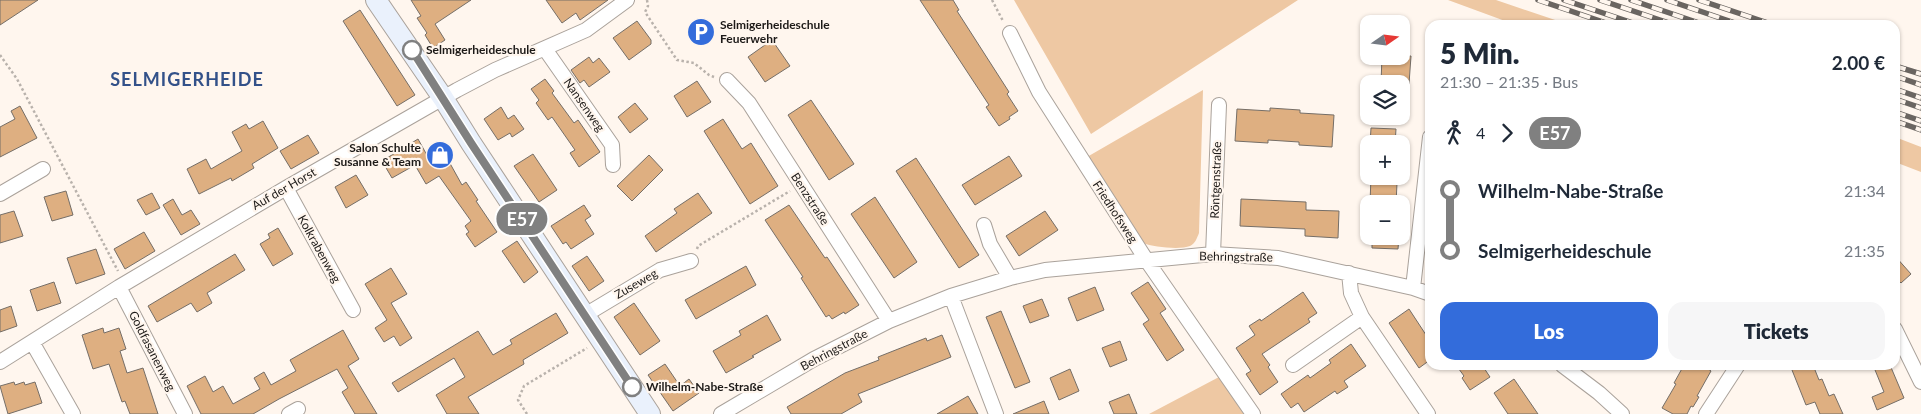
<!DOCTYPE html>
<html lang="de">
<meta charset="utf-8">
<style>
:root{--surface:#fff;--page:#f6f6f7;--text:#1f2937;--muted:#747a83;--accent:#336cdb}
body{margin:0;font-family:Lato,sans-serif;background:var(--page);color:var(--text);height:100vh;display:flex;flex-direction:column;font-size:19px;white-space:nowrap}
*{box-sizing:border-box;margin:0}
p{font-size:16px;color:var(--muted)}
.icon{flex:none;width:28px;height:28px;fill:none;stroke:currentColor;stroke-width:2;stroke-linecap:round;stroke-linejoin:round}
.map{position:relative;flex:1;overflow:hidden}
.side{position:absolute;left:1425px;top:20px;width:475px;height:350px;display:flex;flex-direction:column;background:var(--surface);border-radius:15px;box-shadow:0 1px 4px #0004}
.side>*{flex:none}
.badge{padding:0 10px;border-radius:16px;font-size:18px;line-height:32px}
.needle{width:32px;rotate:76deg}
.buttons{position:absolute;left:1360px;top:15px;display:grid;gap:10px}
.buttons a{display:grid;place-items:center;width:50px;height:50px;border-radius:10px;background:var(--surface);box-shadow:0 1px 4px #0004;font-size:25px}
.map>.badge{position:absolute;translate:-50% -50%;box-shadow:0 0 0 2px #fff}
.legs{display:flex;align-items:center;gap:8px;height:55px;padding:0 15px;font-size:16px}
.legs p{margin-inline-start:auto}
.overview{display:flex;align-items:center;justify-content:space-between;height:85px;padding:0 15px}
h1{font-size:28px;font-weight:800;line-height:38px}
.primary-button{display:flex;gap:10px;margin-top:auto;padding:10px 15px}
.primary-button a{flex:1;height:58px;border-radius:15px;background:var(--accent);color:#fff;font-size:20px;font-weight:800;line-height:58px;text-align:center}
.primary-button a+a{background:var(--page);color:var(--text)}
ul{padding:0 15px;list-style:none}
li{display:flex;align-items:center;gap:18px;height:60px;font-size:19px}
li i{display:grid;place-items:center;width:8px;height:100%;margin:0 6px;background:currentColor}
li i::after{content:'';width:12px;height:12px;margin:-6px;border:4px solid;border-radius:50%;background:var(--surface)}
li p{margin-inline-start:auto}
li:first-child i{background:linear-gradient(#0000 50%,currentColor 0)}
li:last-child i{background:linear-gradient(currentColor 50%,#0000 0)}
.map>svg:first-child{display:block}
</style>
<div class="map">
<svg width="1921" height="414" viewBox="0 0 1921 414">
<rect width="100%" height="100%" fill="#fff6ee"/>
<path fill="#eec8a3" d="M1014,0H1298L1091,134Z
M1448,0H1496L1570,25H1516Z
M1203,90L1199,233C1197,238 1195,244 1190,246C1180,250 1153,247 1143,243L1087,157Z
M1895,137L1921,147V172L1895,162Z
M1219,377L1244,414H1149Z"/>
<path fill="#deaf81" stroke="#756e67" d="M0,0H38L0,25Z
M411,0H471L435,24L445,40L433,48L425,35L427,33L417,18L421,16Z
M546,0H608L580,20L576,13L562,23Z
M920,0H953L959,10L957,11L1009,92L1007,94L1018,111L1009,117L1010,119L999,126L986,107L989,105Z
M360,10L415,95L397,106L343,21Z
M637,21L651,40V44L629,60L613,38Z
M772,40L790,66L765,82L748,57Z
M1382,56H1411L1409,84H1381Z
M589,57L593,63L599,58L610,72L589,87L584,80L580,83L571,70Z
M545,79L554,91L552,93L574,123L578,120L600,152L579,167L570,153L575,150L552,117L548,120L536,103L539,100L531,89Z
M697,81L711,102L687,117L674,96Z
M811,100L854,164L829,180L788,115Z
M635,103L648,119L630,133L618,117Z
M20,106L37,138L0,157V127L15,119L11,111Z
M501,107L508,119L514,115L524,129L512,137L510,133L498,140L484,119Z
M1270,108L1300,110V113L1334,115L1332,147L1299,145V142L1268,140V143L1235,141L1237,109L1270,111Z
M723,119L742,149L751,143L778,186L750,204L704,131Z
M263,121L278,148L252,164L254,168L232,181L231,178L199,194L187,169L206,159L211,169L242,151L232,132L246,124L249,129Z
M1371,128L1396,129L1395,144H1370Z
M308,135L319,153L291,169L280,151Z
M418,139L428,157L442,149L462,185L466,182L478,200L476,201L497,232L475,247L466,234L469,232L465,226L471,221L439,176L426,184L415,165L392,178L382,161Z
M533,154L557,190L539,202L514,166Z
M649,155L663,170L632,201L617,186Z
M1009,156L1022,176L975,205L962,185Z
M916,158L979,255L959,268L896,171Z
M356,175L368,195L346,208L335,187Z
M1371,176H1393V183H1397L1396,204H1370Z
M66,191L73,215L52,221L44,197Z
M152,193L160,208L146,215L137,200Z
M698,193L712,213L656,252L645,236L677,213L674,209Z
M875,197L917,262L894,278L851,214Z
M173,199L182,215L191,210L200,224L181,235L163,205Z
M1241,199L1306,202V210L1339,211L1338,238L1305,236V229L1240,226Z
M584,205L591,216L585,220L594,234L571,249L566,242L563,244L551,226Z
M789,205L825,258L827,257L859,305L845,314L844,312L832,319L829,315L826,317L801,278L803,277L765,220Z
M14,211L23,236L0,243V215Z
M1045,211L1058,230L1019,256L1006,236Z
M278,228L293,254L273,266L260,244L270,238L268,234Z
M144,232L155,251L125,269L114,249Z
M1372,236H1399L1398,249L1372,248Z
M517,241L538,272L524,283L502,251Z
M96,249L105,274L76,284L67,258Z
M235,254L245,270L207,293L212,303L197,312L191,303L157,322L148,306Z
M587,256L604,281L589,291L572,266Z
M1895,256L1911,274L1901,283L1895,277Z
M746,266L756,285L696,319L685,300Z
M391,268L407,294L391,303L412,338L400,346L394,336L384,342L375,328L387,320L365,284Z
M54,282L61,303L37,311L30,290Z
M1148,282L1166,309L1160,313L1184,350L1167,361L1143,324L1149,320L1131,293Z
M1095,287L1104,310L1077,321L1068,298Z
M1303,292L1317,313L1308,319L1310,322L1262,354L1270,365L1268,367L1278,382L1260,395L1246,374L1251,371L1236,348L1255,335L1249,326L1260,319L1261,321Z
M1042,299L1049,316L1030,323L1023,306Z
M634,303L660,341L640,355L614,317Z
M11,306L17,326L0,332V310Z
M1409,309L1430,341V360L1419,368L1389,323Z
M1001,311L1030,382L1015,388L986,317Z
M556,313L568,333L523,360L524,364L468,397L479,414H447L436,395L465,377L454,358L398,392L392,383L478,331L493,355L512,344L510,340Z
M767,315L781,340L752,356L754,357L726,373L713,351L741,335L739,331Z
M103,328L104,333L119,328L126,349L120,351L127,373L143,368L158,414H130L125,401L122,402L109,364L93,369L82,335Z
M343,330L359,359L348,366L377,414H355L342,392L348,388L337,369L279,399L253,414H201L187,386L205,376L213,392L223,386L233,404L260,389L254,378L264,372L271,385L296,371L290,360Z
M942,335L951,357L858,394L862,402L841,414H791L787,407L845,373L879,360L878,357L926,338L927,341Z
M1120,341L1127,360L1110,367L1102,348Z
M1351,344L1366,366L1344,381L1348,387L1337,394L1335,391L1304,412L1298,403L1291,408L1281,394L1308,375L1310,378L1331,363L1329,360Z
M665,364L680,386L689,379L699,393L673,411L648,375Z
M1456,365H1482L1490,377L1470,390L1462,378L1464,376Z
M1684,365H1709L1707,368L1711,371L1697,396L1699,397L1693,407L1691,406L1687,414H1673L1662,408L1676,384L1674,383Z
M1790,365H1813L1819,380L1822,379L1829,396L1834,394L1843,414H1820L1815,402L1806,405Z
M1873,365H1890L1904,398L1877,410L1872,397L1884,392Z
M1070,369L1079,391L1059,400L1050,378Z
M1514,379L1538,414H1508L1494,393Z
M14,382L15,385L24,382L25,385L35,382L42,403L8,414L0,386Z
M1129,394L1137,414H1114L1109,402Z
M968,396L978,414H937Z
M1044,401L1049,414H1013Z"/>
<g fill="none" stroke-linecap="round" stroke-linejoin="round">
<g stroke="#aaa29b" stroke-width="16">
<path id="street" d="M1010,33L1039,92L1147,261L1253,414
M545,49L612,145L613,165
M727,80L749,103L889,321
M286,188L353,310
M0,194L43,169
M984,225L990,244L1010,278
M1213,254L1219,105
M1349,273L1351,293L1362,317L1428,414
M119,287L185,414
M1413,288L1430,137
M951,296L996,414
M585,315L660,270L691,261
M1895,329L1921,382
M32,342L73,414
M0,362L119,287L286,188L457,90L495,70L586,30L627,0
M1293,365L1362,317
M1562,365L1599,393L1622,414
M289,414L298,409
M721,414L814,359L889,321L951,296L1010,278L1045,270L1213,254L1278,258L1413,288L1430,294
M1706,414L1738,365"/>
</g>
<g stroke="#aaa29b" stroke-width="22">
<path id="secondary" d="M376,0L443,98L471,143L650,414"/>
</g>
<path stroke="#b9b2ac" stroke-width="2.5" stroke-dasharray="2.5 2.5" stroke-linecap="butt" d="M647,0L648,6L645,12L677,60L694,63L709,75L714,77
M992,0L1003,21
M0,55L17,79L118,271
M697,249L698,246L790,191
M527,414L518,400L524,386L587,348"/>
<use href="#street" stroke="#fff" stroke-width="14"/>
<use href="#secondary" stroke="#eaf1fc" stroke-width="20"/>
<g stroke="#6a6561" stroke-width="5.5">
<path id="rail" d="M1538,0L1612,25
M1564,0L1639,25
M1600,0L1675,25
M1631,0L1705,25
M1667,0L1741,25
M1699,0L1774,25
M1895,66L1921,74
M1895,76L1921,85
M1895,89L1921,98
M1895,99L1921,108
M1895,112L1921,121
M1895,121L1921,130"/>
</g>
<use href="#rail" stroke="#fff6ee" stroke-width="4" stroke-dasharray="11" stroke-linecap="butt"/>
</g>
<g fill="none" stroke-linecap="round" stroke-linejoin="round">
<g stroke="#fff" stroke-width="11">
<path id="line-1" d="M412,50L471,143L632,387"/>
</g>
<use href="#line-1" stroke="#808080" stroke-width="8"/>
</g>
<defs>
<g id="parking-disc" transform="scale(1.4375)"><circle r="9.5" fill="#336cdb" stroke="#fff6ee"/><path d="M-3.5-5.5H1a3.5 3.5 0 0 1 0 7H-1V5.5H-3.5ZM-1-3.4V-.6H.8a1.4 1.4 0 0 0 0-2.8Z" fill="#fff"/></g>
<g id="shop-disc" transform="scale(1.4375)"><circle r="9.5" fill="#336cdb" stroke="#fff6ee"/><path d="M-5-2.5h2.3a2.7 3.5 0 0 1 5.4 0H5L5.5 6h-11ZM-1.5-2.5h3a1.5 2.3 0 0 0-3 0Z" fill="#fff"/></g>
</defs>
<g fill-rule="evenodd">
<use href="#parking-disc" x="701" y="32"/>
<use href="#shop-disc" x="440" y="155"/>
</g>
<g fill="#fff" stroke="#808080" stroke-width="2.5">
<circle cx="412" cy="50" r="9"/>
<circle cx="632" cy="387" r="9"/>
</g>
<g text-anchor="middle" stroke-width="4.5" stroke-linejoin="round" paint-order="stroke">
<g font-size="12" font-weight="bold" fill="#1d1a18" stroke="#fff6ee" text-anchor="start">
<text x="720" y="29">Selmigerheideschule<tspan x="720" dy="14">Feuerwehr</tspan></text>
<text x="421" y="152" text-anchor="end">Salon Schulte<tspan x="421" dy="14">Susanne &amp; Team</tspan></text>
</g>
<g font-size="12" font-weight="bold" fill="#1d1a18" stroke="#fff6ee" text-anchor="start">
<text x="426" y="54">Selmigerheideschule</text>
<text x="646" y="391">Wilhelm-Nabe-Straße</text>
</g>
<g font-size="12" fill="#1d1a18" stroke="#fff6ee">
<text transform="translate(584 105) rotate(55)" y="4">Nansenweg</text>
<text transform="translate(1216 180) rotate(-88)" y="4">Röntgenstraße</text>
<text transform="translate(284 189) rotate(-30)" y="4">Auf der Horst</text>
<text transform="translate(810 199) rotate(57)" y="4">Benzstraße</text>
<text transform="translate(1115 212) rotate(57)" y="4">Friedhofsweg</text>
<text transform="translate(319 249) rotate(61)" y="4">Kolkrabenweg</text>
<text transform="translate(1236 257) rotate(1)" y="4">Behringstraße</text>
<text transform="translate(636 284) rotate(-30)" y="4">Zuseweg</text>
<text transform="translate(834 350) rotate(-28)" y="4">Behringstraße</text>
<text transform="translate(152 351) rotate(63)" y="4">Goldfasanenweg</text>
</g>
<g font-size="18" font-weight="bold" letter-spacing="1" fill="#335189" stroke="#fff6ee">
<text x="187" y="86">SELMIGERHEIDE</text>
</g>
</g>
</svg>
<div class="buttons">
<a><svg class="needle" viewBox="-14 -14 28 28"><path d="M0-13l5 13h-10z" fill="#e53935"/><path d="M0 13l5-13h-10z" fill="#747a83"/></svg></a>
<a><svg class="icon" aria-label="layers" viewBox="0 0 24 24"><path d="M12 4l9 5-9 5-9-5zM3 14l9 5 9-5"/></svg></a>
<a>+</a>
<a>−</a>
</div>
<b class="badge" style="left:522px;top:219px;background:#808080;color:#fff">E57</b>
<section class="side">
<div class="overview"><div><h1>5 Min.</h1><p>21:30 – 21:35 · Bus</p></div><b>2.00 €</b></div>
<div class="legs"><svg class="icon" aria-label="walk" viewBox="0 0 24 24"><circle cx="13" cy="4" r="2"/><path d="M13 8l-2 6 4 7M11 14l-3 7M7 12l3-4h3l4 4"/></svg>4<svg class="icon" aria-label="forward" viewBox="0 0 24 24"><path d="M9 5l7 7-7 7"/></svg><b class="badge" style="background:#808080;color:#fff">E57</b></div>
<ul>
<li><i style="color:#808080"></i><b>Wilhelm-Nabe-Straße</b><p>21:34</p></li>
<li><i style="color:#808080"></i><b>Selmigerheideschule</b><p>21:35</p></li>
</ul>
<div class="primary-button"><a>Los</a><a>Tickets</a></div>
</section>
</div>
